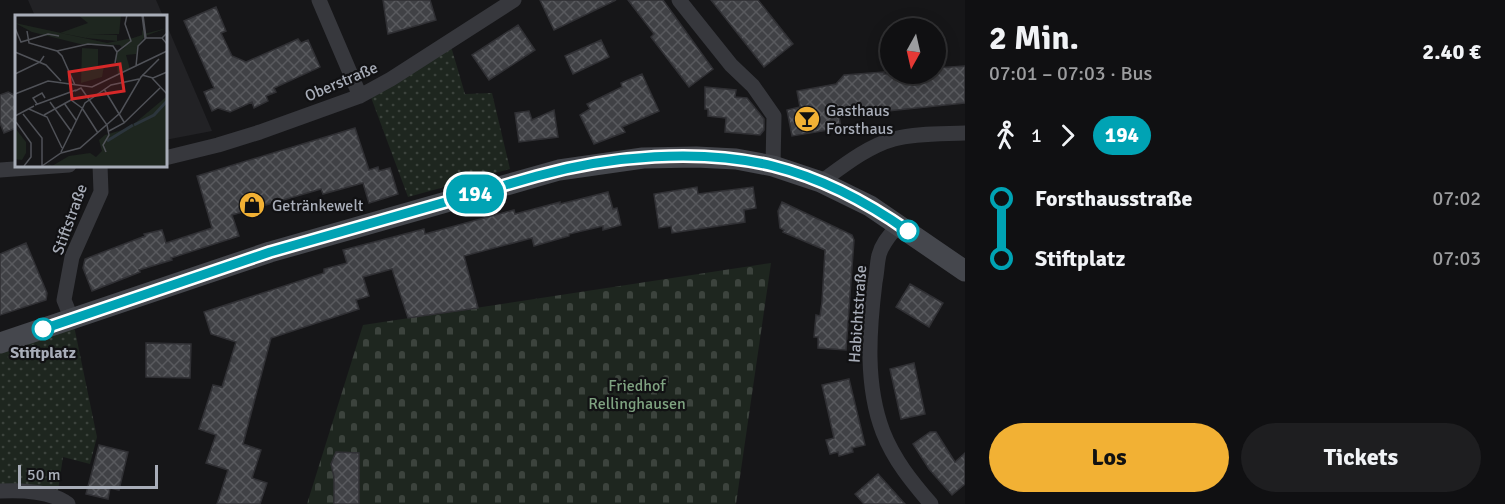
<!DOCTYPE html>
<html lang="de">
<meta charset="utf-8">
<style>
:root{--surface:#101012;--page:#1e1e20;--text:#f1f3f6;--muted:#9c9d9f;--line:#303032;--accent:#f2b134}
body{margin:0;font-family:Signika,sans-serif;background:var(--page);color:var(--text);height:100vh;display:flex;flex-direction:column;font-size:22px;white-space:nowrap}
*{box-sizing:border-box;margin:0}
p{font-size:20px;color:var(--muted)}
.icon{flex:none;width:33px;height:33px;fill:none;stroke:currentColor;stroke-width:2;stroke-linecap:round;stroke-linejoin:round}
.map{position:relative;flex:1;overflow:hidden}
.details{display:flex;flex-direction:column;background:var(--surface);width:540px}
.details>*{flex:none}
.badge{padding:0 12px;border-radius:20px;font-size:21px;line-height:39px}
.needle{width:39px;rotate:188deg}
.buttons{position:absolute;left:880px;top:18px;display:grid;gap:12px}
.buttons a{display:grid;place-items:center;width:66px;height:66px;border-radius:50%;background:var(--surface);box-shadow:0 3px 15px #0003,0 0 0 2px var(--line);font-size:30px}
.scale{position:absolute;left:18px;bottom:15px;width:140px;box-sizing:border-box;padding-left:6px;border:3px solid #a8adb8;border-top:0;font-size:16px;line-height:21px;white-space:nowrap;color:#a8adb8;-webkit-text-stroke:4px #111113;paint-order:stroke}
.map>.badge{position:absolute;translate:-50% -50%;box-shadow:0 0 0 3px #fff}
.legs{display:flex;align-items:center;gap:9px;height:66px;padding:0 24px;font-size:20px}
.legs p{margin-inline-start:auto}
.head{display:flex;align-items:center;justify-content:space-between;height:102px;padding:0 24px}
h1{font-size:33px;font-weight:800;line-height:45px}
.action{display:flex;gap:12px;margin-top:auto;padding:12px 24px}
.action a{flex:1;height:69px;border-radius:36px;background:var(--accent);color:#111;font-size:24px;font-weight:800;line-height:69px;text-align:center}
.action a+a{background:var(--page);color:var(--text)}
ul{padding:0 24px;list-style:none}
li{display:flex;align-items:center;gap:21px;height:60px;font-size:22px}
li i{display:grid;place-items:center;width:9px;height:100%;margin:0 8px;background:currentColor}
li i::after{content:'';width:15px;height:15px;margin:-8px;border:4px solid;border-radius:50%;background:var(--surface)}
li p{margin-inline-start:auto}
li:first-child i{background:linear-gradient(#0000 50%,currentColor 0)}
li:last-child i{background:linear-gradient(currentColor 50%,#0000 0)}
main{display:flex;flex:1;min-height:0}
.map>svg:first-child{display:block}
</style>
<main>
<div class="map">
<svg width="965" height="504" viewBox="0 0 965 504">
<defs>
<pattern id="grass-dots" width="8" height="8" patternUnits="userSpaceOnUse" patternTransform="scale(1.5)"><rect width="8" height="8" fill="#1e261f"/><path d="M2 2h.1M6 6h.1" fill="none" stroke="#3c433d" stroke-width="1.8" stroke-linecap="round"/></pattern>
<pattern id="cemetery-stones" width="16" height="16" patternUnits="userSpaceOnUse" patternTransform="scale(1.5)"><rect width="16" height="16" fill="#1e261f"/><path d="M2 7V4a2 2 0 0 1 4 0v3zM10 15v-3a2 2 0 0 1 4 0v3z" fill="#3c433d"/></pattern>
<pattern id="building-cross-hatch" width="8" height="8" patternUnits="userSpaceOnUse" patternTransform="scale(1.5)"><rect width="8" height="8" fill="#404145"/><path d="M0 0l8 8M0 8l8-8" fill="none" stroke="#595a5e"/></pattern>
</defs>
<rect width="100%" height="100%" fill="#161618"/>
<path fill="#222225" d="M28,0H156L163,16H35Z
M165,21L212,131L165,140Z"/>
<path fill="url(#grass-dots)" d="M450,43L465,94L492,93L510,169L408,197L369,92Z
M73,321L97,437L90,464L63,457L57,497L0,490V344Z"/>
<path fill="url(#cemetery-stones)" d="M771,263L736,504H307L363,325Z"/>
<path fill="url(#building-cross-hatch)" stroke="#303034" stroke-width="1.5" d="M383,0H430L436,20L388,34Z
M540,0H616L554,30Z
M628,0H663L713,69L689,87L651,37L654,34Z
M711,0H758L793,44L764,67Z
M216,7L226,31L221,33L232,56L246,62L298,39L301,43L308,40L320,67L274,88L276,92L266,96L268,101L254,108L252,102L230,112L218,108L212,111L204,92L214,88L184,21Z
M518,25L535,50L489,80L472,55Z
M601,40L609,57L573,74L565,56Z
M965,66V103L839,116L841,128L792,136L787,110L800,107L797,91L836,84L844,75L884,72V74H936V68Z
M642,74L659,111L622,127L625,132L594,144L580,115L590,109L587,104L622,87L621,83Z
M705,87L736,90L735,97L747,98L764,119V130L760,135L725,132L726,118L708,116V109H705Z
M8,92L16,96V128L4,133L0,123V95Z
M554,110L558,137L519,142L515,113L529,111L532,120Z
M355,128L369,170L378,167L379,171L390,168L398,194L369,203L363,183L323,194L321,189L232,215L239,236L171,258L172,260L139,270L140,272L92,291L83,268L85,259L145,236L144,234L162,230L166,243L212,228L197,176Z
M697,187L698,194L753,187L756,208L744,210L745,222L672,233L671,226L659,228L654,194Z
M608,192L613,209L617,208L621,225L603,230V226L569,234V236L534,246L532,238L464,256L478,308L408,318L392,269L363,277L369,296L356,300L359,309L271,338L243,444L261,450L252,478L267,483L260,504H217L228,470L206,463L216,435L199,429L213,385L222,387L236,342L211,334L204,312L324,273V269L347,263L343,250L424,229L425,234L514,210L515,214L560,202V204Z
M782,202L852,235L854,240L846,350L818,348V337H814L816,315L820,316L822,302L825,250L783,232L784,230L780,228L778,211Z
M26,243L47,293L46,300L0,315V254Z
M910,284L943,303L929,327L896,307Z
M146,343L191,344L190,378L146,377Z
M914,363L925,414L901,419L890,369Z
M849,379L865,445L852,448L853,452L839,456L838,452L830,454L826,440L834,438L822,385Z
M930,432H936L955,462L965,453V484L952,495L929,469L913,444Z
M99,445L128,452L119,490L110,488L108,499L86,494Z
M336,452L359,453V504H334V477L331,464Z
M878,474L905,504H864L855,494Z"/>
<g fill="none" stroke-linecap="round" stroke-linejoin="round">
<path stroke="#37383d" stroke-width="15" d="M319,0L360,96
M679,0L731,65L753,86L774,116L773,166
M165,158L218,145L260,132L360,96L391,79L514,0
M0,170L69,165
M821,182C843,166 868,146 894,139C916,133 942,134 965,133
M899,224C891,234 882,243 879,255C877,263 877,273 875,282C869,331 865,385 883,432C894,460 912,482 931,504
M72,320L64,300L72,257L101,192L100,165
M0,491C21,490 51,491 68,504"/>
<path stroke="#45474d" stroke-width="21" d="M0,343L270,252L559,170L643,158L696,157L736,159L773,166L821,182L870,206L965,271"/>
</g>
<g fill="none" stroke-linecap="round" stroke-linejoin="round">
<g stroke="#fff" stroke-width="14">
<path id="line-1" d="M43,329L270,252L537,176C609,156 700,148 773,166C821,178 867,202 908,231"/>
</g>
<use href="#line-1" stroke="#00a3b4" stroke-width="9"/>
</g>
<defs>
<g id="bar-disc" transform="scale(1.35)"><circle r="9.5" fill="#f2b134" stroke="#111113"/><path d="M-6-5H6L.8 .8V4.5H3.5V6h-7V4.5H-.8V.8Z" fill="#111"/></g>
<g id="shop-disc" transform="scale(1.35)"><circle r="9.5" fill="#f2b134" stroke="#111113"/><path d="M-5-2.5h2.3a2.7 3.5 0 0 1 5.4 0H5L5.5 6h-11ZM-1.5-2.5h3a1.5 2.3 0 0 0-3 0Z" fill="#111"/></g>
</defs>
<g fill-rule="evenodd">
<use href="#bar-disc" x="807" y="119"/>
<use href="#shop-disc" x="252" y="205"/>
</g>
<g fill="#fff" stroke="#00a3b4" stroke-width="3">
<circle cx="908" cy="231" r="10"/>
<circle cx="43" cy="329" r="10"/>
</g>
<g text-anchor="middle" stroke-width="4.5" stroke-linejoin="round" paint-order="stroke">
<g font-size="16" fill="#a8adb8" stroke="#111113">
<text transform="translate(341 81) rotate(-23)" y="6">Oberstraße</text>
<text transform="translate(69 219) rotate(-70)" y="6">Stiftstraße</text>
<text transform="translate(857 314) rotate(-86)" y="6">Habichtstraße</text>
</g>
<g font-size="16" fill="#a8adb8" stroke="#111113" text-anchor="start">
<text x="826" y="116">Gasthaus<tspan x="826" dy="18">Forsthaus</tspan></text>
<text x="272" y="211">Getränkewelt</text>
</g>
<g font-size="16" font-weight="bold" fill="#a8adb8" stroke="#111113">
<text x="43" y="358">Stiftplatz</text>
</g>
<g font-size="16" fill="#7fa381" stroke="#111113">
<text x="637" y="391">Friedhof<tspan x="637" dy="18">Rellinghausen</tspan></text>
</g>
</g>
<g transform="translate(15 15)">
<rect width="152" height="152" fill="#161618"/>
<path d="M75,19L102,20V26L71,23ZM114,30L123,31L121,39L111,40L115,54L103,60L101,38Z" fill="#1e261f"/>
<path d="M0,8L92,28L118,23L127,20V14L129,19L152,13L130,21L123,31L107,33L105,30L65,29L17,17ZM151,82V151H35L31,148L37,151L54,141L75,138L81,142L87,136L84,125L90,120L114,113ZM0,113L11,127V138L7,145L0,144Z" fill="#1e261f"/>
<path d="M67,33L83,34V51H89L87,62L66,68Z" fill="#1e261f"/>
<path d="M63,0H106L104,19H76L71,23L45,18L73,8Z" fill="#1e261f"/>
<path fill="none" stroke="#2c353c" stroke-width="3" d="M119,110L139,100L152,86M92,126L118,110"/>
<path fill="none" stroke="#505258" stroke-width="1.5" d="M127,0L130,23H147L152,29M0,13L6,27L33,19L44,21M12,16L14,28L42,36L47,41L60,70M131,23H147L152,18M42,36L73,29L98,31L102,37M0,37L31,50L46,66M100,48L102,37L116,26L110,9L112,0M121,51L123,31L131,23L128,0M0,59L25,47L29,41M127,60L138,63L152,57M137,63L152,79M89,74L109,107M60,76L66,73L92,110L94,120L88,130L91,137M0,79L33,66L77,72L152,36M35,87L56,116M49,88L61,105M22,89L18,83L27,78L30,83M20,90L61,75M67,93L83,118M14,94L32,102L47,133M8,99L27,123V151M29,100L56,85L67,93M0,101L19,91M1,107L16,128V142L9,151M94,116L109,108L145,73M46,137L70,88L96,70L124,64M27,151L46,138L65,133L105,98L126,62L144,44"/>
<path fill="#d62828" fill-opacity="0.15" stroke="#d62828" stroke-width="3" d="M105,49L109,76L57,84L54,57Z"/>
<rect width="152" height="152" fill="none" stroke="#a8adb8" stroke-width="3"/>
</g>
</svg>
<div class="buttons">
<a><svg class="needle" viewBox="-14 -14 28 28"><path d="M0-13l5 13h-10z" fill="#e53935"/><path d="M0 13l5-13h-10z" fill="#9c9d9f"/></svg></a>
</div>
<div class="scale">50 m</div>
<b class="badge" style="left:475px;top:194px;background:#00a3b4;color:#fff">194</b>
</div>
<section class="details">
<div class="head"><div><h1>2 Min.</h1><p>07:01 – 07:03 · Bus</p></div><b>2.40 €</b></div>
<div class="legs"><svg class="icon" aria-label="walk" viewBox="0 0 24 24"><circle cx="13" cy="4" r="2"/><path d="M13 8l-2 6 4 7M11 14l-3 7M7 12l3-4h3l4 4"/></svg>1<svg class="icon" aria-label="forward" viewBox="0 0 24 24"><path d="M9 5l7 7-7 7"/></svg><b class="badge" style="background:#00a3b4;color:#fff">194</b></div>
<ul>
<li><i style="color:#00a3b4"></i><b>Forsthausstraße</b><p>07:02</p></li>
<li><i style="color:#00a3b4"></i><b>Stiftplatz</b><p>07:03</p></li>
</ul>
<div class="action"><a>Los</a><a>Tickets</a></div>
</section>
</main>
